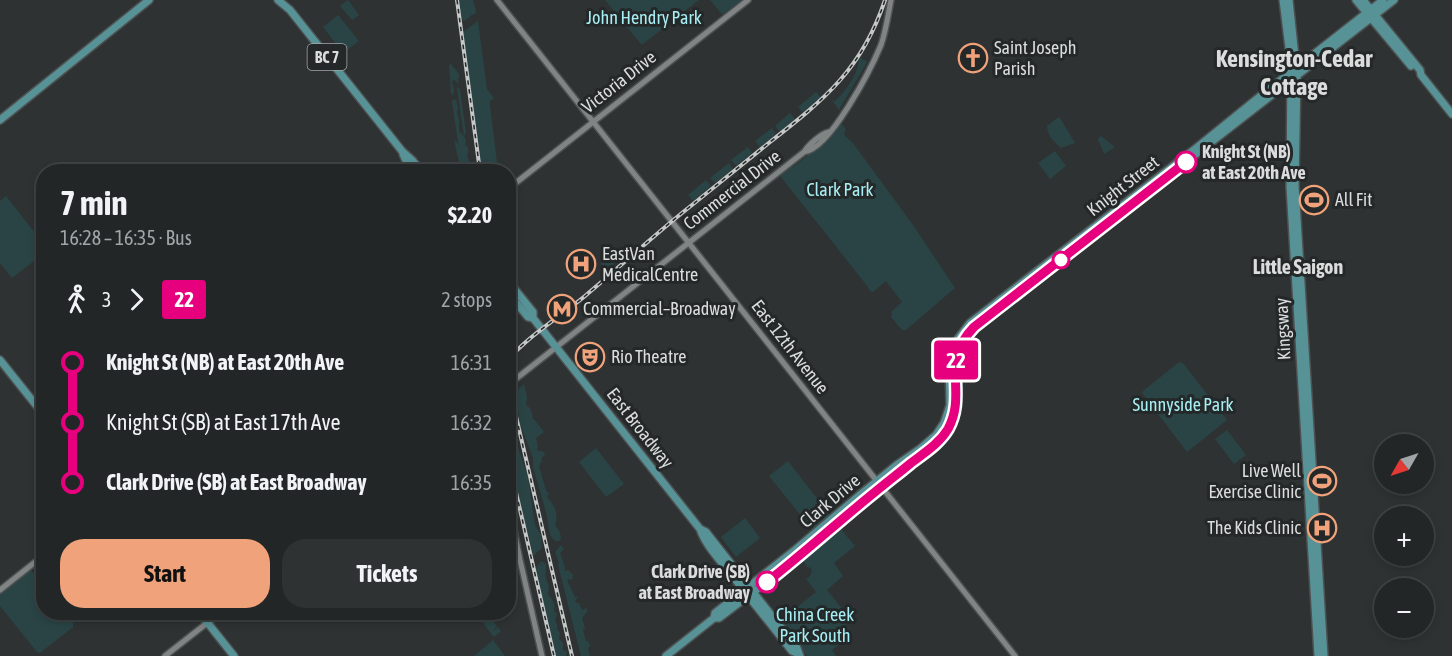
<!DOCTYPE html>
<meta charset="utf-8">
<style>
:root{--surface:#222626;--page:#2e3232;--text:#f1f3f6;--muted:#a2a5a7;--line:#3f4343;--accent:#f0a27a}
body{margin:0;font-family:"Asap Condensed",sans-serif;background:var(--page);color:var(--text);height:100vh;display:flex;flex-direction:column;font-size:22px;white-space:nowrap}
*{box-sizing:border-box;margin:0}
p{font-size:20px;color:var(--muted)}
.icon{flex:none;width:33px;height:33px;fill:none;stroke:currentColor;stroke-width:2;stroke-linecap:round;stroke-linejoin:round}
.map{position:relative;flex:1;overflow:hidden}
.sheet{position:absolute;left:36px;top:164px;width:480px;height:456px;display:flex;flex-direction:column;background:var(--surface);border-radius:24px;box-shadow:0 3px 9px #0003,0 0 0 2px var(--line)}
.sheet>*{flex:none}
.badge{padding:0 12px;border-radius:4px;font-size:21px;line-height:39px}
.needle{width:39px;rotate:231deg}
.fabs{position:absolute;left:1374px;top:434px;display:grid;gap:12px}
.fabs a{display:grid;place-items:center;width:60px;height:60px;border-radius:50%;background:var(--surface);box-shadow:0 3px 9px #0003,0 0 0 2px var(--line);font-size:30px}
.map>.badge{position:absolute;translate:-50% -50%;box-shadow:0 0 0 3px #fff}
.legs{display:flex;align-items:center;gap:9px;height:66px;padding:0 24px;font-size:20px}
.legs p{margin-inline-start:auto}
.headline{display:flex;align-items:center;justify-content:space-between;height:102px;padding:0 24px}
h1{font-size:33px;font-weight:700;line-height:45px}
.primary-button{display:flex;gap:12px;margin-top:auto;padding:12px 24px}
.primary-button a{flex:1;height:69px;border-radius:24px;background:var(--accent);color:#111;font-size:24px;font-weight:700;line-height:69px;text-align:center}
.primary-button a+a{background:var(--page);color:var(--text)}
ul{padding:0 24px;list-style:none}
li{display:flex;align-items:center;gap:21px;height:60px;font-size:22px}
li i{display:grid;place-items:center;width:9px;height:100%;margin:0 8px;background:currentColor}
li i::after{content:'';width:15px;height:15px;margin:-8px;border:4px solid;border-radius:50%;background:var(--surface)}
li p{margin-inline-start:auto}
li:first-child i{background:linear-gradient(#0000 50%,currentColor 0)}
li:last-child i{background:linear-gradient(currentColor 50%,#0000 0)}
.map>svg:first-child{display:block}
</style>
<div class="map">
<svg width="1452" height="656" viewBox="0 0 1452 656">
<rect width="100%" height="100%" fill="#2e3232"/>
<path fill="#2a4445" d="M348,0L359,15L352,20L340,6Z
M458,0H473L476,11L475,14L471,15L470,17L464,21L461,18Z
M605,0H699L643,44H641Z
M710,0H742L723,14L721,13Z
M338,15L359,41L343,53L323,27Z
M478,21L487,89L494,98L490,101V105L498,171H482L463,32Z
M856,55L867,62L839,110L832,100L835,101C845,92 856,77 859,62L854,59Z
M451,64L459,74V77L458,79L459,84L454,80L452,81L454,90L453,95L451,94L449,65Z
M458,87L460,90L466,133L464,136L466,141L465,145L468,147V153L467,155L470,164L466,168V171H463L462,167V171H461L454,140L458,144L460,156L452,102L453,99L456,100L458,109L457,112L459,120V131L464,136L457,88Z
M816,92L821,98L803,113L798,107Z
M790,113L795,119L780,132L775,126Z
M1057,118H1060L1075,143L1061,148C1053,141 1048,137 1047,126Z
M842,124L846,130L844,132L845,136L853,143L913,225L955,288L906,330H902L891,317L892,314L891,312L902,302L886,281L873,292L870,291L868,287L781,177V175L791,167H793L828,139Z
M772,128L776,134L760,147L755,141Z
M1101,136L1115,147L1104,154L1098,139Z
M748,147L752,153L736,166L731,160Z
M1055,151L1066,166L1050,179L1038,163Z
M729,163L733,169L715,183L710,178Z
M706,180L711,186L693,201L688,195Z
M6,196L43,243V254L12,278L0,263V201Z
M617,250L621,254C619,260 612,267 605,268L601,263Z
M1179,362L1183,363L1227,420L1187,452L1142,393L1143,391Z
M524,384L527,397L526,405L530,408L533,417L532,419H534L544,432L536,438L538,446L537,450L544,452L545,455L541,458L542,460L539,466L546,490L549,494L547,497C554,505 559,513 555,525L560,532L561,539L559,541H555L550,535L546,512L533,467V458L520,424L515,392Z
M509,412L515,438L528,477L535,525L541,535L542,548L533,556L531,545L524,519L509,451Z
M1227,430L1246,455L1234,464L1215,439Z
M596,448L624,484L606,497L579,462Z
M788,461L829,514L830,516L814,532L769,476Z
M745,518L760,538L736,557L721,537Z
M838,528H840L855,546L834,563L843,576L827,590L843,610L838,612V617L842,620L853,633L832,650L836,656H807L781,620L816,592L806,579C810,576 813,574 811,568L807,567L802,559Z
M561,545L564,549L560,553L565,568L564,571L568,570L573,575L572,580L569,579L567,580L575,597L578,596L575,602L579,603L582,610L586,608L588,611L582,618L585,628L583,630L586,641H588L590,645L588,650L590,656H581L558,565L559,563L555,552Z
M542,561L546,565C546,569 545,574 546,578C548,585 550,586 548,594C552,600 556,604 554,611L557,614L555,621L557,625V629L560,633L559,639L563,643V650L567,652L566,656H555L536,569L538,565Z
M31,570L43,585L44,612H64L73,623V627L40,653L37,652L0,606V594L28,571Z
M490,617L497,626L492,631L498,627L501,631L494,637L483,623Z
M493,640L505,656H474Z"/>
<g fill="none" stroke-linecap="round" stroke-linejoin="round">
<g stroke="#4d5051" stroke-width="8">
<path id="minor" d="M497,0L1015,656
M804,152C830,149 871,69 881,45C886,31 888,15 891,0
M508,189L748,0
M522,374L804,152C809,144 821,134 829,132
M508,500L520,560L542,656
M0,590L44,555
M165,656L221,612"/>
</g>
<g stroke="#4d5051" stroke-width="10">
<path id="major" d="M278,0L290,10L402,151L412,160L421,171
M1283,0L1291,64L1290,187L1318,656
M1289,0L1297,75L1295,186L1324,656
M1356,0L1411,66
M1363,0L1420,70L1421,75L1452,114
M0,120L149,0
M403,154L407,163L414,171
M508,281L533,312V318
M508,293L528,317L533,318L700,529L706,532L797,648L800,656
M0,360L44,415
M700,529C706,547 723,563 734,578C754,603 773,627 792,651L799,654
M199,612L234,656
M714,618H719L793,562L876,491L933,446L941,439C949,429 954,417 956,404C957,395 955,385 955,376C954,355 962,339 976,325L1394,0
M666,656L714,618L715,613L795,550L861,494L898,464L921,448L936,435L944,423L950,405L949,366L952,353L957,340L970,323L1195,149L1263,94L1383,0"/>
</g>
<use href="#minor" stroke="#808484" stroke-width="5"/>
<use href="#major" stroke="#579296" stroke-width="7"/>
<g stroke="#c6c8c8" stroke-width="4">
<path id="rail" d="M457,0L480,171
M508,360C528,336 561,316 585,296C621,266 655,234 692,205C718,184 744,163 770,142C825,99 862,69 885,0
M508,382L572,656
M508,458L554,656"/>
</g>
<use href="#rail" stroke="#242828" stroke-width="1.5" stroke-dasharray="4.5" stroke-linecap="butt"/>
<g stroke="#4d5051" stroke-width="8" stroke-linecap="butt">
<path id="minor-bridge" d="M508,385L522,374"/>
</g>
<use href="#minor-bridge" stroke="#808484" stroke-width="5"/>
</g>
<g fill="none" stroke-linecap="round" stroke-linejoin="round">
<g stroke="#fff" stroke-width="14">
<path id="line-1" d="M767,582C804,553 839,521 875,492C887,482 899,473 911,463C924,453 939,444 948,429C968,392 939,363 974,327L1186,162"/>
</g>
<use href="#line-1" stroke="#e6007e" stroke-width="9"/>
</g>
<defs>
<g id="church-ring" transform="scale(1.5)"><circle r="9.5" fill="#242828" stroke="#f0a27a" stroke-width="1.5"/><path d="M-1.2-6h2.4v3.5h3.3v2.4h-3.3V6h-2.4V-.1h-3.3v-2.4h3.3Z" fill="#f0a27a"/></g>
<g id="stadium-ring" transform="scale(1.5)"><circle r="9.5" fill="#242828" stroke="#f0a27a" stroke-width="1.5"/><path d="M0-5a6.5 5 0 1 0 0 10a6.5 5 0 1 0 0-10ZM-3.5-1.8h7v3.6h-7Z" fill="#f0a27a"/></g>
<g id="hospital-ring" transform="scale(1.5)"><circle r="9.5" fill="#242828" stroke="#f0a27a" stroke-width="1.5"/><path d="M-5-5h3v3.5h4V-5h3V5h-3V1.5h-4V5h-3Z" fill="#f0a27a"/></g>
<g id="metro-ring" transform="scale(1.5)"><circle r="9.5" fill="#242828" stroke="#f0a27a" stroke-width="1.5"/><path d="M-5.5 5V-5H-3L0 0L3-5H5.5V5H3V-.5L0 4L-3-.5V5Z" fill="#f0a27a"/></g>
<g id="theatre-ring" transform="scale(1.5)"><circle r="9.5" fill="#242828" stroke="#f0a27a" stroke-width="1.5"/><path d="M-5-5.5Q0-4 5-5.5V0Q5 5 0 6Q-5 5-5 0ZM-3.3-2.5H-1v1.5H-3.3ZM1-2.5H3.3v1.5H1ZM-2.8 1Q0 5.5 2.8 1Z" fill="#f0a27a"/></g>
</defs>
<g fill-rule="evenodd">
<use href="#church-ring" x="973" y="58"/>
<use href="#stadium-ring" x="1314" y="200"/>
<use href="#hospital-ring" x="581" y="264"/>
<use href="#metro-ring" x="562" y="309"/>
<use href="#theatre-ring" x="590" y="357"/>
<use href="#stadium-ring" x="1322" y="481"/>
<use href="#hospital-ring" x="1322" y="528"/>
</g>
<g fill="#fff" stroke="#e6007e" stroke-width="3">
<circle cx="1186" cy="162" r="10"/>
<circle cx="1061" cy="260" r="8"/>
<circle cx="767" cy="582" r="10"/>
</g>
<g text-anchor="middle" stroke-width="6" stroke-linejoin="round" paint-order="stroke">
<rect fill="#242828" stroke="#a4a7a7" stroke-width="1.5" x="307.5" y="44" width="39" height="26" rx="4.5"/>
<g font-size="16" font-weight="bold" fill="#dbdddd">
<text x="327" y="63">BC 7</text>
</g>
<g font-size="18" fill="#a7eff4" stroke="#242828">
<text x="644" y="24">John Hendry Park</text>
<text x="840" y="196">Clark Park</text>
<text x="1183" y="411">Sunnyside Park</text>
<text x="815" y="621">China Creek<tspan x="815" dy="21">Park South</tspan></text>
</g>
<g font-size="18" fill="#dbdddd" stroke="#242828" text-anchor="start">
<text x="994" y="54">Saint Joseph<tspan x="994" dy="21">Parish</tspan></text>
<text x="1335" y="206">All Fit</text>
<text x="602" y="260">EastVan<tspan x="602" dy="21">MedicalCentre</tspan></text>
<text x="583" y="315">Commercial–Broadway</text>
<text x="611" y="363">Rio Theatre</text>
<text x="1301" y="477" text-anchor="end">Live Well<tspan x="1301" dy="21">Exercise Clinic</tspan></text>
<text x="1301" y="534" text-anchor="end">The Kids Clinic</text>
</g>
<g font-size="18" fill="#dbdddd" stroke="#242828">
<text transform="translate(619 82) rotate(-38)" y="6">Victoria Drive</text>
<text transform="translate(1123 186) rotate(-38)" y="6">Knight Street</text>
<text transform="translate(732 190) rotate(-38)" y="6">Commercial Drive</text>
<text transform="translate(1283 329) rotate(-93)" y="6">Kingsway</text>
<text transform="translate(790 347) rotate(52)" y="6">East 12th Avenue</text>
<text transform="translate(640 428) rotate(52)" y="6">East Broadway</text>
<text transform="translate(830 501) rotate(-40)" y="6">Clark Drive</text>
</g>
<g font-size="18" font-weight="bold" fill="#dbdddd" stroke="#242828" text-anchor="start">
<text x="1202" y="158">Knight St (NB)<tspan x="1202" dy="21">at East 20th Ave</tspan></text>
<text x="750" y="578" text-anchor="end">Clark Drive (SB)<tspan x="750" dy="21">at East Broadway</tspan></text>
</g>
<g font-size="20" font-weight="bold" fill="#dbdddd" stroke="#242828">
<text x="1298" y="274">Little Saigon</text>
</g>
<g font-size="24" font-weight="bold" fill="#dbdddd" stroke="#242828">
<text x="1294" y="67">Kensington-Cedar<tspan x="1294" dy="28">Cottage</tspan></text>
</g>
</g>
</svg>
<div class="fabs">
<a><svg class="needle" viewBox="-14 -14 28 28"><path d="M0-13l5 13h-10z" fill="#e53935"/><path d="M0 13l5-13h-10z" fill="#a2a5a7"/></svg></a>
<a>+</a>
<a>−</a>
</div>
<b class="badge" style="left:956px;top:360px;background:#e6007e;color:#fff">22</b>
<section class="sheet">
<div class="headline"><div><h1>7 min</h1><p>16:28 – 16:35 · Bus</p></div><b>$2.20</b></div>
<div class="legs"><svg class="icon" aria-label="walk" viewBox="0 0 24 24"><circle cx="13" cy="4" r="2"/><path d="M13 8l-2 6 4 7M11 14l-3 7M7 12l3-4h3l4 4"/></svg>3<svg class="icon" aria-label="forward" viewBox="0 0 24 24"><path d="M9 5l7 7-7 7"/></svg><b class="badge" style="background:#e6007e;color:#fff">22</b><p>2 stops</p></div>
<ul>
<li><i style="color:#e6007e"></i><b>Knight St (NB) at East 20th Ave</b><p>16:31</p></li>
<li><i style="color:#e6007e"></i><span>Knight St (SB) at East 17th Ave</span><p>16:32</p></li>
<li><i style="color:#e6007e"></i><b>Clark Drive (SB) at East Broadway</b><p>16:35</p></li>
</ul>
<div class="primary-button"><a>Start</a><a>Tickets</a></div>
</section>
</div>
